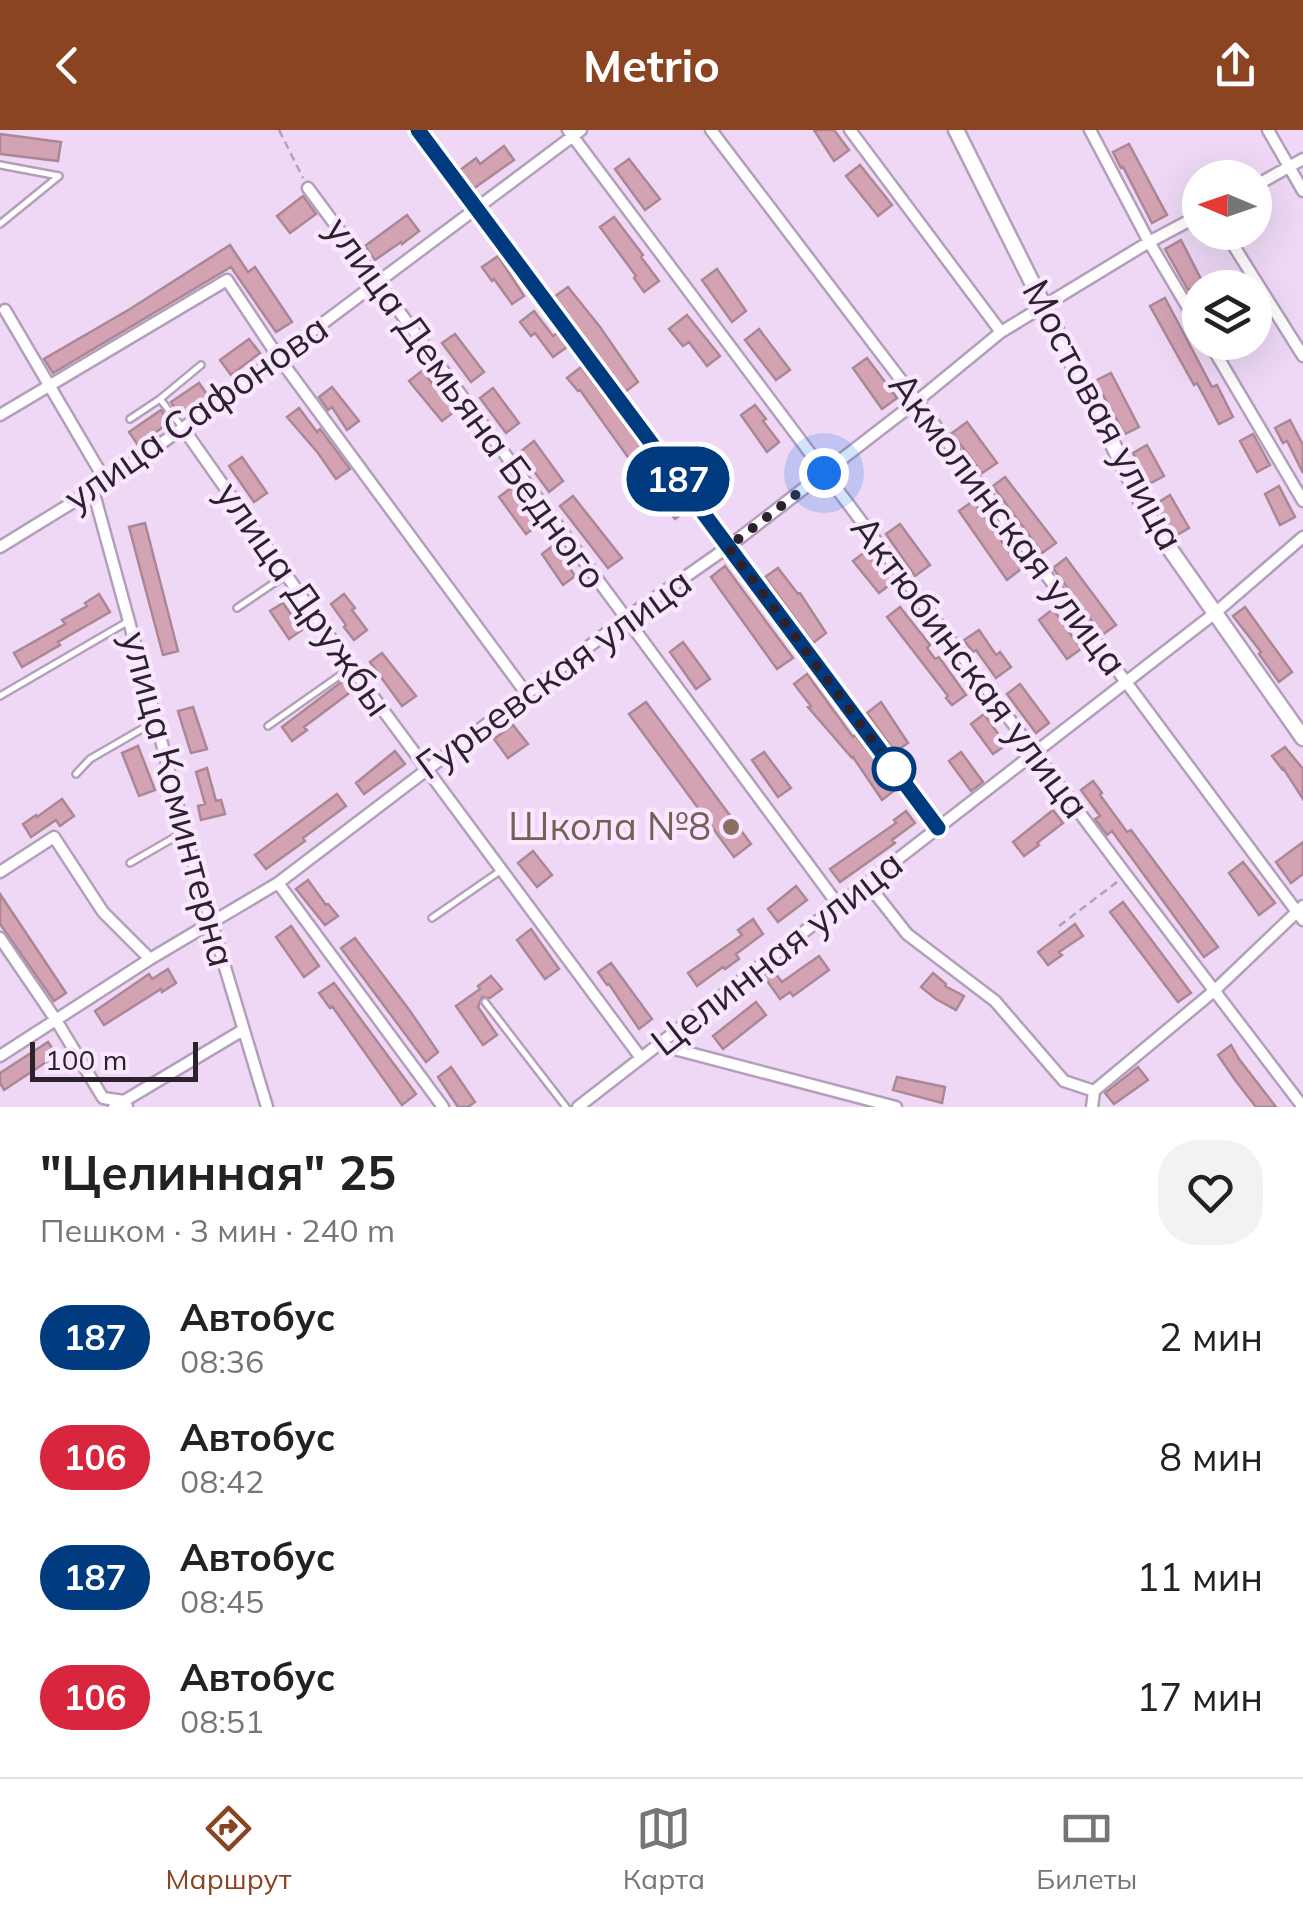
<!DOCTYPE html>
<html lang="ru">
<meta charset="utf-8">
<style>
:root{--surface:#fff;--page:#f2f2f2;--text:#222;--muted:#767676;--line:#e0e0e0;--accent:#8b4421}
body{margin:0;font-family:Mulish,sans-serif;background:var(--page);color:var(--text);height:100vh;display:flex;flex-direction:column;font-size:38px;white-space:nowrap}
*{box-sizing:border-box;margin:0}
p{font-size:32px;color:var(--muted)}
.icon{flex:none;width:55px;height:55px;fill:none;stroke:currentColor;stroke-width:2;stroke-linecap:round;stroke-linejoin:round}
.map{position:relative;height:977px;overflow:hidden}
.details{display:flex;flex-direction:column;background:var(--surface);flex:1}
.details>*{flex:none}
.badge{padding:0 20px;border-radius:32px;font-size:35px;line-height:65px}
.needle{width:65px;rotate:272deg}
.controls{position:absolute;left:1182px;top:30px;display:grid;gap:20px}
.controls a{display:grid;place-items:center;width:90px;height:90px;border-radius:50%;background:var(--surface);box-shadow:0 10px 40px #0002;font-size:50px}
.scale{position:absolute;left:30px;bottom:25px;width:168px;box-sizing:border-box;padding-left:10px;border:5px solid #2b222d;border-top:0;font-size:28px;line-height:35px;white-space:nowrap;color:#2b222d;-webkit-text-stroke:8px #f9e7ff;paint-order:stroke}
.you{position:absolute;width:50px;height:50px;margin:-25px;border:8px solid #fff;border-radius:50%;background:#1a73e8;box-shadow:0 0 0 15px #1a73e833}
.map>.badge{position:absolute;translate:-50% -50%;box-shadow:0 0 0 5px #fff}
.round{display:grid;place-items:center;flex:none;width:105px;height:105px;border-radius:40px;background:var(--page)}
.headline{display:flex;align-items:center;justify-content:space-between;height:170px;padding:0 40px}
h1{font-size:48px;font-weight:700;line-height:75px}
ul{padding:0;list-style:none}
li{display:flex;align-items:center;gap:30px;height:120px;padding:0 40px}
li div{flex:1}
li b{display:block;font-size:38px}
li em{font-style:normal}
li .badge{min-width:110px;font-weight:700;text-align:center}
header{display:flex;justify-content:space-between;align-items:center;height:130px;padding:0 40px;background:var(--accent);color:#fff;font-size:45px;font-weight:700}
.tab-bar{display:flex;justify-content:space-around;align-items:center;height:140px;border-top:2px solid var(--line);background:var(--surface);font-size:28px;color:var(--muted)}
.tab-bar a{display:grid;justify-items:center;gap:5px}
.tab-bar .on{color:var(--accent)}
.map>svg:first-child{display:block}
</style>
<header><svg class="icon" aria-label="back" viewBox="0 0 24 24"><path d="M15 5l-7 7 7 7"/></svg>Metrio<svg class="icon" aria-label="share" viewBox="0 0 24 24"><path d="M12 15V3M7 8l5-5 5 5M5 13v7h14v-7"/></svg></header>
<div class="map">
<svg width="1303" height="977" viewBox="0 0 1303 977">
<rect width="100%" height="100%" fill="#eed8f6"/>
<path fill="#d3a3b4" stroke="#ab8794" stroke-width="2.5" d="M814,0H834L849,20L834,31Z
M0,4L61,12L58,31L0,24Z
M1129,14L1167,85L1152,93L1123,37L1121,38L1113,22Z
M504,16L514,30L473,59L459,41L476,28L480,34Z
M629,29L660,69L645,80L615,39Z
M860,35L892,75L878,86L846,46Z
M303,66L316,84L290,103L277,86Z
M407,85L419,101L402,114L401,112L375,130L365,116Z
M614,87L643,125L641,127L659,151L644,162L634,148L636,146L600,97Z
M1181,110L1203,153L1188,160L1165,119Z
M230,115L248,142L255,137L292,192L276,202L231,137L53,243L44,229L130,179Z
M498,126L524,166L512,174L494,149L492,151L482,137Z
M717,139L746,181L732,192L702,150Z
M568,157L600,197L638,252L625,262L554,167Z
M1165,168L1212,257L1217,255L1233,287L1219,294L1197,253L1194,255L1150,176Z
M534,181L553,206L557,203L567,217L553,227L535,203L531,206L520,192Z
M687,185L720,226L707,236L689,212L683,216L669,199Z
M759,199L790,240L776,250L745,210Z
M455,204L484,242L471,252L442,213Z
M249,209L260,223L231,245L220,230Z
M867,228L897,268L882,279L853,238Z
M581,237L650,326L635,337L580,260L578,261L567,248Z
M422,241L455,281L442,291L409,251Z
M1111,243L1139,297L1125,304L1095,251Z
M199,253L208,266L180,285L171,272Z
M332,257L359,291L347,300L332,277L328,280L319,267Z
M493,258L519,293L506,303L480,268Z
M755,275L766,289L763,291L779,312L767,322L741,285Z
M299,278L317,302L320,299L350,339L336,349L318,323L287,287Z
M161,280L170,292L138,315L129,302Z
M1290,290L1303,315V343L1287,311L1283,313L1275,298Z
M967,292L997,333L982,343L952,303Z
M1253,304L1270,335L1257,342L1240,311Z
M534,311L563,351L549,362L520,322Z
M1147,315L1164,346L1149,354L1133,323Z
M242,327L267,363L254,372L229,336Z
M659,341L688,379L675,389L645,352Z
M1005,347L1056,413L1042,423L993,356Z
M1279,356L1295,387L1280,395L1265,364Z
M511,358L539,394L526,404L499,367Z
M1170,365L1189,398L1175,406L1156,374Z
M573,366L622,428L608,438L560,376Z
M973,371L1021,439L1007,450L959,381Z
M145,393L178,521L163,525L129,397Z
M900,394L930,435L915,446L886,404Z
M554,415L575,446L563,455L542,424Z
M865,422L892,453L879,463L853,431Z
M1066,428L1116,495L1102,505L1053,438Z
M725,436L793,528L777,539L711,447Z
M778,438L798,464L800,463L826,503L813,513L765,447Z
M99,464L110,482L58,512L60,515L22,537L14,523L65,494L62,490L87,476L85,473Z
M344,464L355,478L352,480L367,500L354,510L344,497L346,495L331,474Z
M283,473L302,500L289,509L270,481Z
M900,477L930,515L927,518L935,529L939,527L966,565L952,575L946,568L948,566L887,487Z
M1245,477L1292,542L1279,552L1259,524L1261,522L1233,486Z
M1053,479L1081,519L1067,529L1039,490Z
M979,500L996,525L1000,522L1011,537L996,548L976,520L973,522L964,510Z
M683,512L710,549L696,559L670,522Z
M382,523L416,566L402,576L370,532Z
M807,544L853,607L855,605L871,625L895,660L882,670L853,627L852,628L808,577L811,576L794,554Z
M344,550L352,561L304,597L307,600L292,611L282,597Z
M1020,554L1049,593L1036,603L1007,564Z
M646,572L751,714L734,727L629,584Z
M881,572L908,613L895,622L867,583Z
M193,577L207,619L191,623L178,581Z
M984,584L1006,615L993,624L971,594Z
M513,595L528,614L508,628L494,609Z
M138,616L155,660L139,666L122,623Z
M1285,617L1303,639V669L1283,638L1282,639L1272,626Z
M395,621L405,634L364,664L356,653Z
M764,622L791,658L778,667L752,630Z
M961,622L983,652L971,661L949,631Z
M207,638L216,671L221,670L225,684L201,690L198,676L205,674L196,642Z
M1093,651L1102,663L1100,665L1127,702L1131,700L1218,817L1204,827L1112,701L1107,705L1095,689L1100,686L1081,660Z
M337,664L346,676L303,708L305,711L266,739L255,725Z
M62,669L74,686L60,696L56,690L31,707L23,694L36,685L37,687Z
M1053,680L1063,693L1037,713L1039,715L1024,726L1013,712Z
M906,681L915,693L892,710L895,713L840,752L830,739L896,693L894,690Z
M1303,712V744L1291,753L1276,732Z
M533,721L552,745L537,757L518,733Z
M1243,732L1275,773L1259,785L1229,743Z
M308,750L326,775L328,774L338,786L325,795L296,759Z
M796,756L807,770L778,792L768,779Z
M0,764L66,863L54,871L0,794Z
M1123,772L1191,863L1178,872L1110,782Z
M753,789L763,804L736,824L739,829L725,839L723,837L697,856L688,843L742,805L738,800Z
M1075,794L1083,806L1059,822L1062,825L1048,835L1038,822Z
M291,796L319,836L304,847L276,807Z
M531,799L559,839L545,849L517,810Z
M355,808L410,881L438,922L426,932L341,818Z
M819,826L829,840L793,866L790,862L780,869L763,845L771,838L782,852Z
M611,833L652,889L639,899L609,854L607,855L598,842Z
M168,839L176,853L162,862L161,859L104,895L95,881L149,844L152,849Z
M933,843L946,854L945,856L964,866L956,880L936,869L921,857Z
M491,846L502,859L490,868L482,867L478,877L497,905L483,915L456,876L480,859L478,856Z
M334,853L416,964L402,975L332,876L330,878L319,863Z
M756,872L766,885L723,919L713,906Z
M48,912L57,925L4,960L0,953V943Z
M1231,915L1239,929L1276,977H1256L1235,950L1218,925Z
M451,937L475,972L468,977H458L438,947Z
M1138,937L1148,950L1114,974L1105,963Z
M897,947L945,957L942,973L893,960Z"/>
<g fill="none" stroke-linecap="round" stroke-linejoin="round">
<g stroke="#b49fbb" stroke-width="10">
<path id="lane" d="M0,35L59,46L0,94
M160,269L201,235
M130,289L160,269L182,297
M237,478L286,445
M0,566L127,492
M268,596L349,539
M76,644L90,629L154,592
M130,733L182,703
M432,788L500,741
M485,872L566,977"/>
</g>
<g stroke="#b49fbb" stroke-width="15">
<path id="street" d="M418,0L938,698
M568,0L1127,746L1303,977
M711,0L917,271L1303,790
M850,0L1001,202
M1090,0L1149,112L1200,198
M1268,0L1303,61
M1255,56L1303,29
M308,58L839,776
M1225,102L1303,226
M5,180L106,352
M1209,212L1303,371
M0,285L227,150L279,228L526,563
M183,298L351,537L641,928
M93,360L156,590L184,701L267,977
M0,417L106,352L183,298L581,0
M0,742L54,707L103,782L150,829
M278,753L443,977
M867,753L907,804L995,871L1064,951L1094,961
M0,808L56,890L103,968L124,971L127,977
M659,915L896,977
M0,926L150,829L278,753L625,489L728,417L917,271L1001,202L1149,112L1200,85
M114,977L243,900
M578,977L1215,483L1303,407
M1092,977L1094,961L1214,861L1303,776"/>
</g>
<g stroke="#b49fbb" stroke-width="19">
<path id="secondary" d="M956,0L1153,395L1303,608"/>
</g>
<path stroke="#b3a1b9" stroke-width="2.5" stroke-dasharray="8 5" stroke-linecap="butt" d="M279,0L303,48
M1059,796L1117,752"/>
<use href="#lane" stroke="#fff" stroke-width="5"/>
<use href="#street" stroke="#fff" stroke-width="10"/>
<use href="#secondary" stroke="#fff" stroke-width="14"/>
</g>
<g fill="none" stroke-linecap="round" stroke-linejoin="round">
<g stroke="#fff" stroke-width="22">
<path id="line" d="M418,0L938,698"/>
</g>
<use href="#line" stroke="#003b80" stroke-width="15"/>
<path stroke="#2b222d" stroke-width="10" stroke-dasharray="0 18" d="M824,343L728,417L894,639"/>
</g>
<circle fill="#fff" stroke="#003b80" stroke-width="5" cx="894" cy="639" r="20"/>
<circle fill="#8d6e63" stroke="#f9e7ff" stroke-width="4" cx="731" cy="697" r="10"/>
<g text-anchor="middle" stroke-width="9" stroke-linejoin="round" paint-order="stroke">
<g font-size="38" fill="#2b222d" stroke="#f9e7ff">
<text transform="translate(466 273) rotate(54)" y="13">улица Демьяна Бедного</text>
<text transform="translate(196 283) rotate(-35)" y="13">улица Сафонова</text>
<text transform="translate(1103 285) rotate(62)" y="13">Мостовая улица</text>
<text transform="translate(1008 394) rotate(53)" y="13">Акмолинская улица</text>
<text transform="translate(304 469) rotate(55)" y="13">улица Дружбы</text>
<text transform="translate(970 537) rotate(53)" y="13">Актюбинская улица</text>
<text transform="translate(554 544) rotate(-36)" y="13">Гурьевская улица</text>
<text transform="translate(178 669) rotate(75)" y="13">улица Коминтерна</text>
<text transform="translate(777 823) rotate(-38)" y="13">Целинная улица</text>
</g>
<g font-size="38" fill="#785e54" stroke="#f9e7ff" text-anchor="end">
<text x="711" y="710">Школа №8</text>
</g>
</g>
</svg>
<div class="controls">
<a><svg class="needle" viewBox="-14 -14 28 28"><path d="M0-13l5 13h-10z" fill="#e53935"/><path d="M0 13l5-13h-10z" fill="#767676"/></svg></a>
<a><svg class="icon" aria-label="layers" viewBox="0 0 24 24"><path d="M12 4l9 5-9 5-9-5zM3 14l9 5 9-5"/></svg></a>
</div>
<div class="scale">100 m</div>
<div class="you" style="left:824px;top:343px"></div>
<b class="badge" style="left:678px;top:349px;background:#003b80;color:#fff">187</b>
</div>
<section class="details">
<div class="headline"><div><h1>&quot;Целинная&quot; 25</h1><p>Пешком · 3 мин · 240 m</p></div><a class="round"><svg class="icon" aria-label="heart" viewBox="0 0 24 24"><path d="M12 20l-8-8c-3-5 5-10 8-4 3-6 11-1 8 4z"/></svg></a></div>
<ul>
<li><span class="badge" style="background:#003b80;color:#fff">187</span><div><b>Автобус</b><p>08:36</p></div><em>2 мин</em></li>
<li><span class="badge" style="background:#d7263d;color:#fff">106</span><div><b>Автобус</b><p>08:42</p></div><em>8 мин</em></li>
<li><span class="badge" style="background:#003b80;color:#fff">187</span><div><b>Автобус</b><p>08:45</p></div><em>11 мин</em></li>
<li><span class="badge" style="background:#d7263d;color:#fff">106</span><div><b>Автобус</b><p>08:51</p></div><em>17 мин</em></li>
</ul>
</section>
<nav class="tab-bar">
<a class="on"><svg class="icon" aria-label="directions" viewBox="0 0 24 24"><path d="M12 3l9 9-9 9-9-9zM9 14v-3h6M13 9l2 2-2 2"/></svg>Маршрут</a>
<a><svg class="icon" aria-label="map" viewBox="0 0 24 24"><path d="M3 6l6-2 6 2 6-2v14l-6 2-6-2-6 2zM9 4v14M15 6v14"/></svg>Карта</a>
<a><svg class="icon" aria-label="tickets" viewBox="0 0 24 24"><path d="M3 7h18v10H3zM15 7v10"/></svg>Билеты</a>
</nav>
